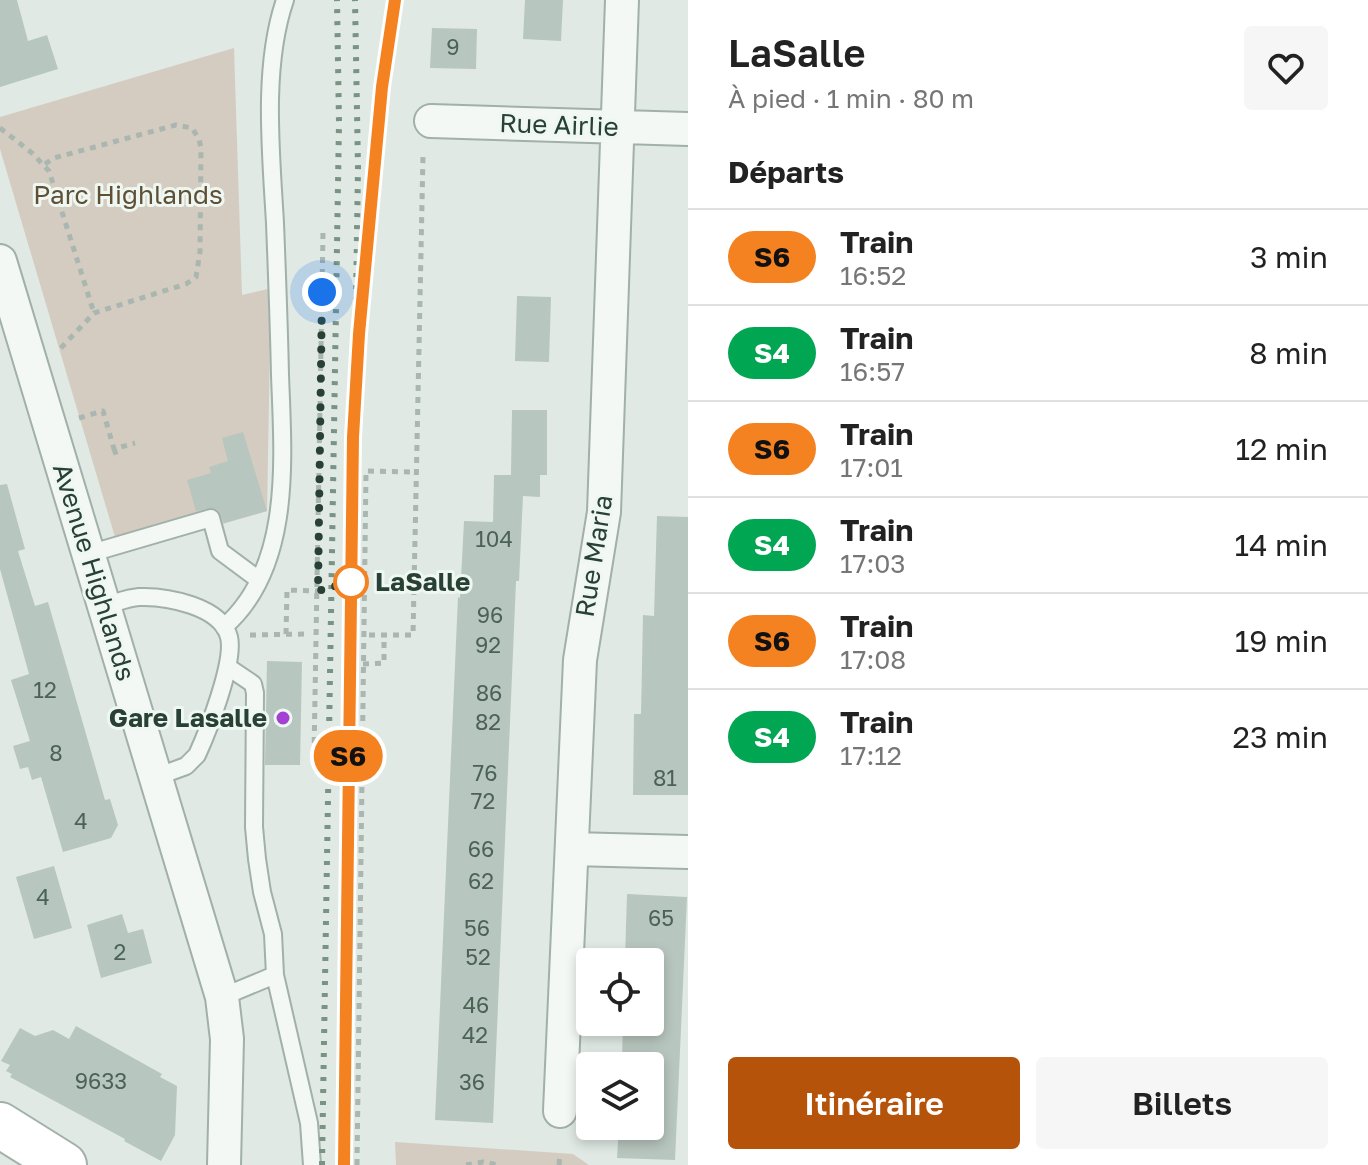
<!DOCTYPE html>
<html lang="fr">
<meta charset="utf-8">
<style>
:root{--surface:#fff;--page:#f6f6f6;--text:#222;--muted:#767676;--line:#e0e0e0;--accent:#b45309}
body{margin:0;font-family:"Golos Text",sans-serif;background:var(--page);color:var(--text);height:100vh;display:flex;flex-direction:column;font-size:30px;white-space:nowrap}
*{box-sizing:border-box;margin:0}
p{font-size:26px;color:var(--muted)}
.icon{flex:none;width:44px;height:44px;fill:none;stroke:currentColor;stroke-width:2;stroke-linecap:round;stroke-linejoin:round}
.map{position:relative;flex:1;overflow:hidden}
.sheet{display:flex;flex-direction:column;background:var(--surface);width:680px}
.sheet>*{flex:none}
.badge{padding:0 16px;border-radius:26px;font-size:28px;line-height:52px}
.fabs{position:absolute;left:576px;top:948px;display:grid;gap:16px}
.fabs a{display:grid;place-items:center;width:88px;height:88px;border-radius:8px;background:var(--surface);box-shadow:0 4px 12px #0003;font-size:40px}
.you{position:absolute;width:40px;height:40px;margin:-20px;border:6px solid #fff;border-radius:50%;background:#1a73e8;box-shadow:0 0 0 12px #1a73e833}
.map>.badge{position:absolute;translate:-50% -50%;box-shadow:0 0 0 4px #fff}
h2{padding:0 40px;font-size:30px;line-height:72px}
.round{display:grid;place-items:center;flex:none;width:84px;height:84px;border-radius:8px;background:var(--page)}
.headline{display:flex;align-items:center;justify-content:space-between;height:136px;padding:0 40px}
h1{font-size:38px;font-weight:600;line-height:60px}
.primary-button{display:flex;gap:16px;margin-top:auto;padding:16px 40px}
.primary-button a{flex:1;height:92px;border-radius:8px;background:var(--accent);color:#fff;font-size:32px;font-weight:600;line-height:92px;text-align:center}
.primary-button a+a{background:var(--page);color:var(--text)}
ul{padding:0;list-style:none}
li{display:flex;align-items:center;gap:24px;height:96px;padding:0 40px;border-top:2px solid var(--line)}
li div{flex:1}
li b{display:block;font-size:30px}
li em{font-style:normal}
li .badge{min-width:88px;font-weight:700;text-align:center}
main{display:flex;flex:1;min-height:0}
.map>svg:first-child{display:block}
</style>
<main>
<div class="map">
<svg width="688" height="1165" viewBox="0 0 688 1165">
<rect width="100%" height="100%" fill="#e0e9e4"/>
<path fill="#d4ccc1" d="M234,48L242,295L268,289L270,345L267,511L120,554L0,149V117Z
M395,1142L573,1154L589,1165H396Z"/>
<path fill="#b7c6be" d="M0,0H17L28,41L47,35L58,69L0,87Z
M525,0H563L561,41L523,39Z
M432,28L477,29L476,69L430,68Z
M517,296L551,297L549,362L515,361Z
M512,410H547V475H540V497L523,496L519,581H516L493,1123L435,1120L458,597L460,598L464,521L493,522L494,475H511Z
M243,432L267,511L224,523L219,511L214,508L196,511L187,480L211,473L209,467L228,461L222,438Z
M7,484L25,549L18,551L35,606L48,602L105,800L110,799L118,825L111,838L63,852L41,777L32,780L28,767L20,769L13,746L30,741L11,680L29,674L0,569V485Z
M657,516L688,517V795H633L634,714H641L643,615L654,616Z
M267,661L302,662L300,765H265Z
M54,866L72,928L34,939L16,877Z
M627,894L687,897L675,1160L617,1158L619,1126H650V1058L622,1057L623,1022H650V960L625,959Z
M122,914L128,933L143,929L152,963L101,978L87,925Z
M76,1026L162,1074L160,1077L177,1086L175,1135L161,1161L124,1141L125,1139L10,1077L12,1074L6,1071L10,1065L1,1061L20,1028L35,1036L53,1030L69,1039Z"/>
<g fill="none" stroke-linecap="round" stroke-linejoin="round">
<g stroke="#a1b0a8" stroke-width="20">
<path id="service" d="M88,554L211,518L220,551L259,580
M103,606C115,603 127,598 139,597C166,596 221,606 229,637C235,662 208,731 197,755L186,766L156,777
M224,627C293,567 283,458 280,375C279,325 277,274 275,223C271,153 262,67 285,0
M228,667L253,684L255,693L254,827L257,859L262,892L273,934L275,975L309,1123L312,1165
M222,997L275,975"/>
</g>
<g stroke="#a1b0a8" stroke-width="36">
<path id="minor" d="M431,121L688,129
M0,261L222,997L227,1039L224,1165
M572,849L688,852
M560,1111L580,660L604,512L622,0"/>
</g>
<g stroke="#a1b0a8" stroke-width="48">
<path id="secondary" d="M0,1125L64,1165"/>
</g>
<path stroke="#aab6b0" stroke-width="5" stroke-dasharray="6 6" stroke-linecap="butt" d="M0,128L32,153L49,171L94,313
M45,164L54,158L176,125L192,128L199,139L201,148L200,252L196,277L186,284L94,313L58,351
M79,418L103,411L114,449L135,443
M114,449L117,457
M286,634L287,590L318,591
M250,635L305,634
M369,635H413L423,155
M363,664L384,663V635
M314,755L323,232
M357,1165L366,471L416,472
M466,1165L483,1162L498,1165
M559,1165L560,1154"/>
<use href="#service" stroke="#f3f8f5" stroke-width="16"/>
<use href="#minor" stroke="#f3f8f5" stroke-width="32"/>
<use href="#secondary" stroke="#fff" stroke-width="44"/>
<path stroke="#799485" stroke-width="6" stroke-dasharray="4 8" stroke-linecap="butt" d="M365,286L382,87L395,0
M322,1165L339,123L337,0
M343,1165L358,168L355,0"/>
</g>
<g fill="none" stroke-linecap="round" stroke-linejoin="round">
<g stroke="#fff" stroke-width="18">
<path id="line" d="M344,1165L353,437L359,334L382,87L395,0"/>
</g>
<use href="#line" stroke="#f58220" stroke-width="12"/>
<path stroke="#284134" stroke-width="8" stroke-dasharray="0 14.4" d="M322,292L318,591L351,582"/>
</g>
<circle fill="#fff" stroke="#f58220" stroke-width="4" cx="351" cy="582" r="16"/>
<circle fill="#a440d3" stroke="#eff7f2" stroke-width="3" cx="283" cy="718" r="8"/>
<g text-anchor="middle" stroke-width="6" stroke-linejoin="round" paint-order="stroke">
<g font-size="22" fill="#4c6256">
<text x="453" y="55">9</text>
<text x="494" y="547">104</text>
<text x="490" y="623">96</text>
<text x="488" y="653">92</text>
<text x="45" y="698">12</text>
<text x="489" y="701">86</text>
<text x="488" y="730">82</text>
<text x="56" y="761">8</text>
<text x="485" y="781">76</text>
<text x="665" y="786">81</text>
<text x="483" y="809">72</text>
<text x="81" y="829">4</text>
<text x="481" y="857">66</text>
<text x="481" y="889">62</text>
<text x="43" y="905">4</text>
<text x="661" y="926">65</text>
<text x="477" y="936">56</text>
<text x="120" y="960">2</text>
<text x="478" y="965">52</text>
<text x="476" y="1013">46</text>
<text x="475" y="1043">42</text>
<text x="101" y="1089">9633</text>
<text x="472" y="1090">36</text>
</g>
<g font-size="26" fill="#284134" stroke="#eff7f2">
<text transform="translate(559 125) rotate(2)" y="9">Rue Airlie</text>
<text transform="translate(594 556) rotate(-81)" y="9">Rue Maria</text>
<text transform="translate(94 572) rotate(73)" y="9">Avenue Highlands</text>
</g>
<g font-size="26" fill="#5e4f35" stroke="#eff7f2">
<text x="128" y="204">Parc Highlands</text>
</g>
<g font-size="26" font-weight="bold" fill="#284134" stroke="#eff7f2" text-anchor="start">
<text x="375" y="591">LaSalle</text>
</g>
<g font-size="26" font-weight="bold" fill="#284134" stroke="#eff7f2" text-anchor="end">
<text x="267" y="727">Gare Lasalle</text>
</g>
</g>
</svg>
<div class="fabs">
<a><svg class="icon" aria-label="locate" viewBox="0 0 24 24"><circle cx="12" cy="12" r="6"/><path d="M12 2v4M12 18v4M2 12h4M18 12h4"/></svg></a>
<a><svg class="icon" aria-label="layers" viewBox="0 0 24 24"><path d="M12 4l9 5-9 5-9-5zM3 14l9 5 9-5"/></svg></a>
</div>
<div class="you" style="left:322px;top:292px"></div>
<b class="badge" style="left:348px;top:756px;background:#f58220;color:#111">S6</b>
</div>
<section class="sheet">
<div class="headline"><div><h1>LaSalle</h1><p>À pied · 1 min · 80 m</p></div><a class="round"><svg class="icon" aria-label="heart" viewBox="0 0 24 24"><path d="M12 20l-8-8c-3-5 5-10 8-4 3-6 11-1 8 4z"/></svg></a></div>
<h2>Départs</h2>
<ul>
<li><span class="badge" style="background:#f58220;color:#111">S6</span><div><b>Train</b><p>16:52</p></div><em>3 min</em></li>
<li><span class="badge" style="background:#00a651;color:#fff">S4</span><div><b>Train</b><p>16:57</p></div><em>8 min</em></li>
<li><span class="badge" style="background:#f58220;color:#111">S6</span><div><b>Train</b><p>17:01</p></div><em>12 min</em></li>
<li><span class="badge" style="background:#00a651;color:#fff">S4</span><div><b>Train</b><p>17:03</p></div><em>14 min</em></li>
<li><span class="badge" style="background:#f58220;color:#111">S6</span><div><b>Train</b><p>17:08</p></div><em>19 min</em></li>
<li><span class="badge" style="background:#00a651;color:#fff">S4</span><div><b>Train</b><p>17:12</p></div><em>23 min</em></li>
</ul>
<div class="primary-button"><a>Itinéraire</a><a>Billets</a></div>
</section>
</main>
